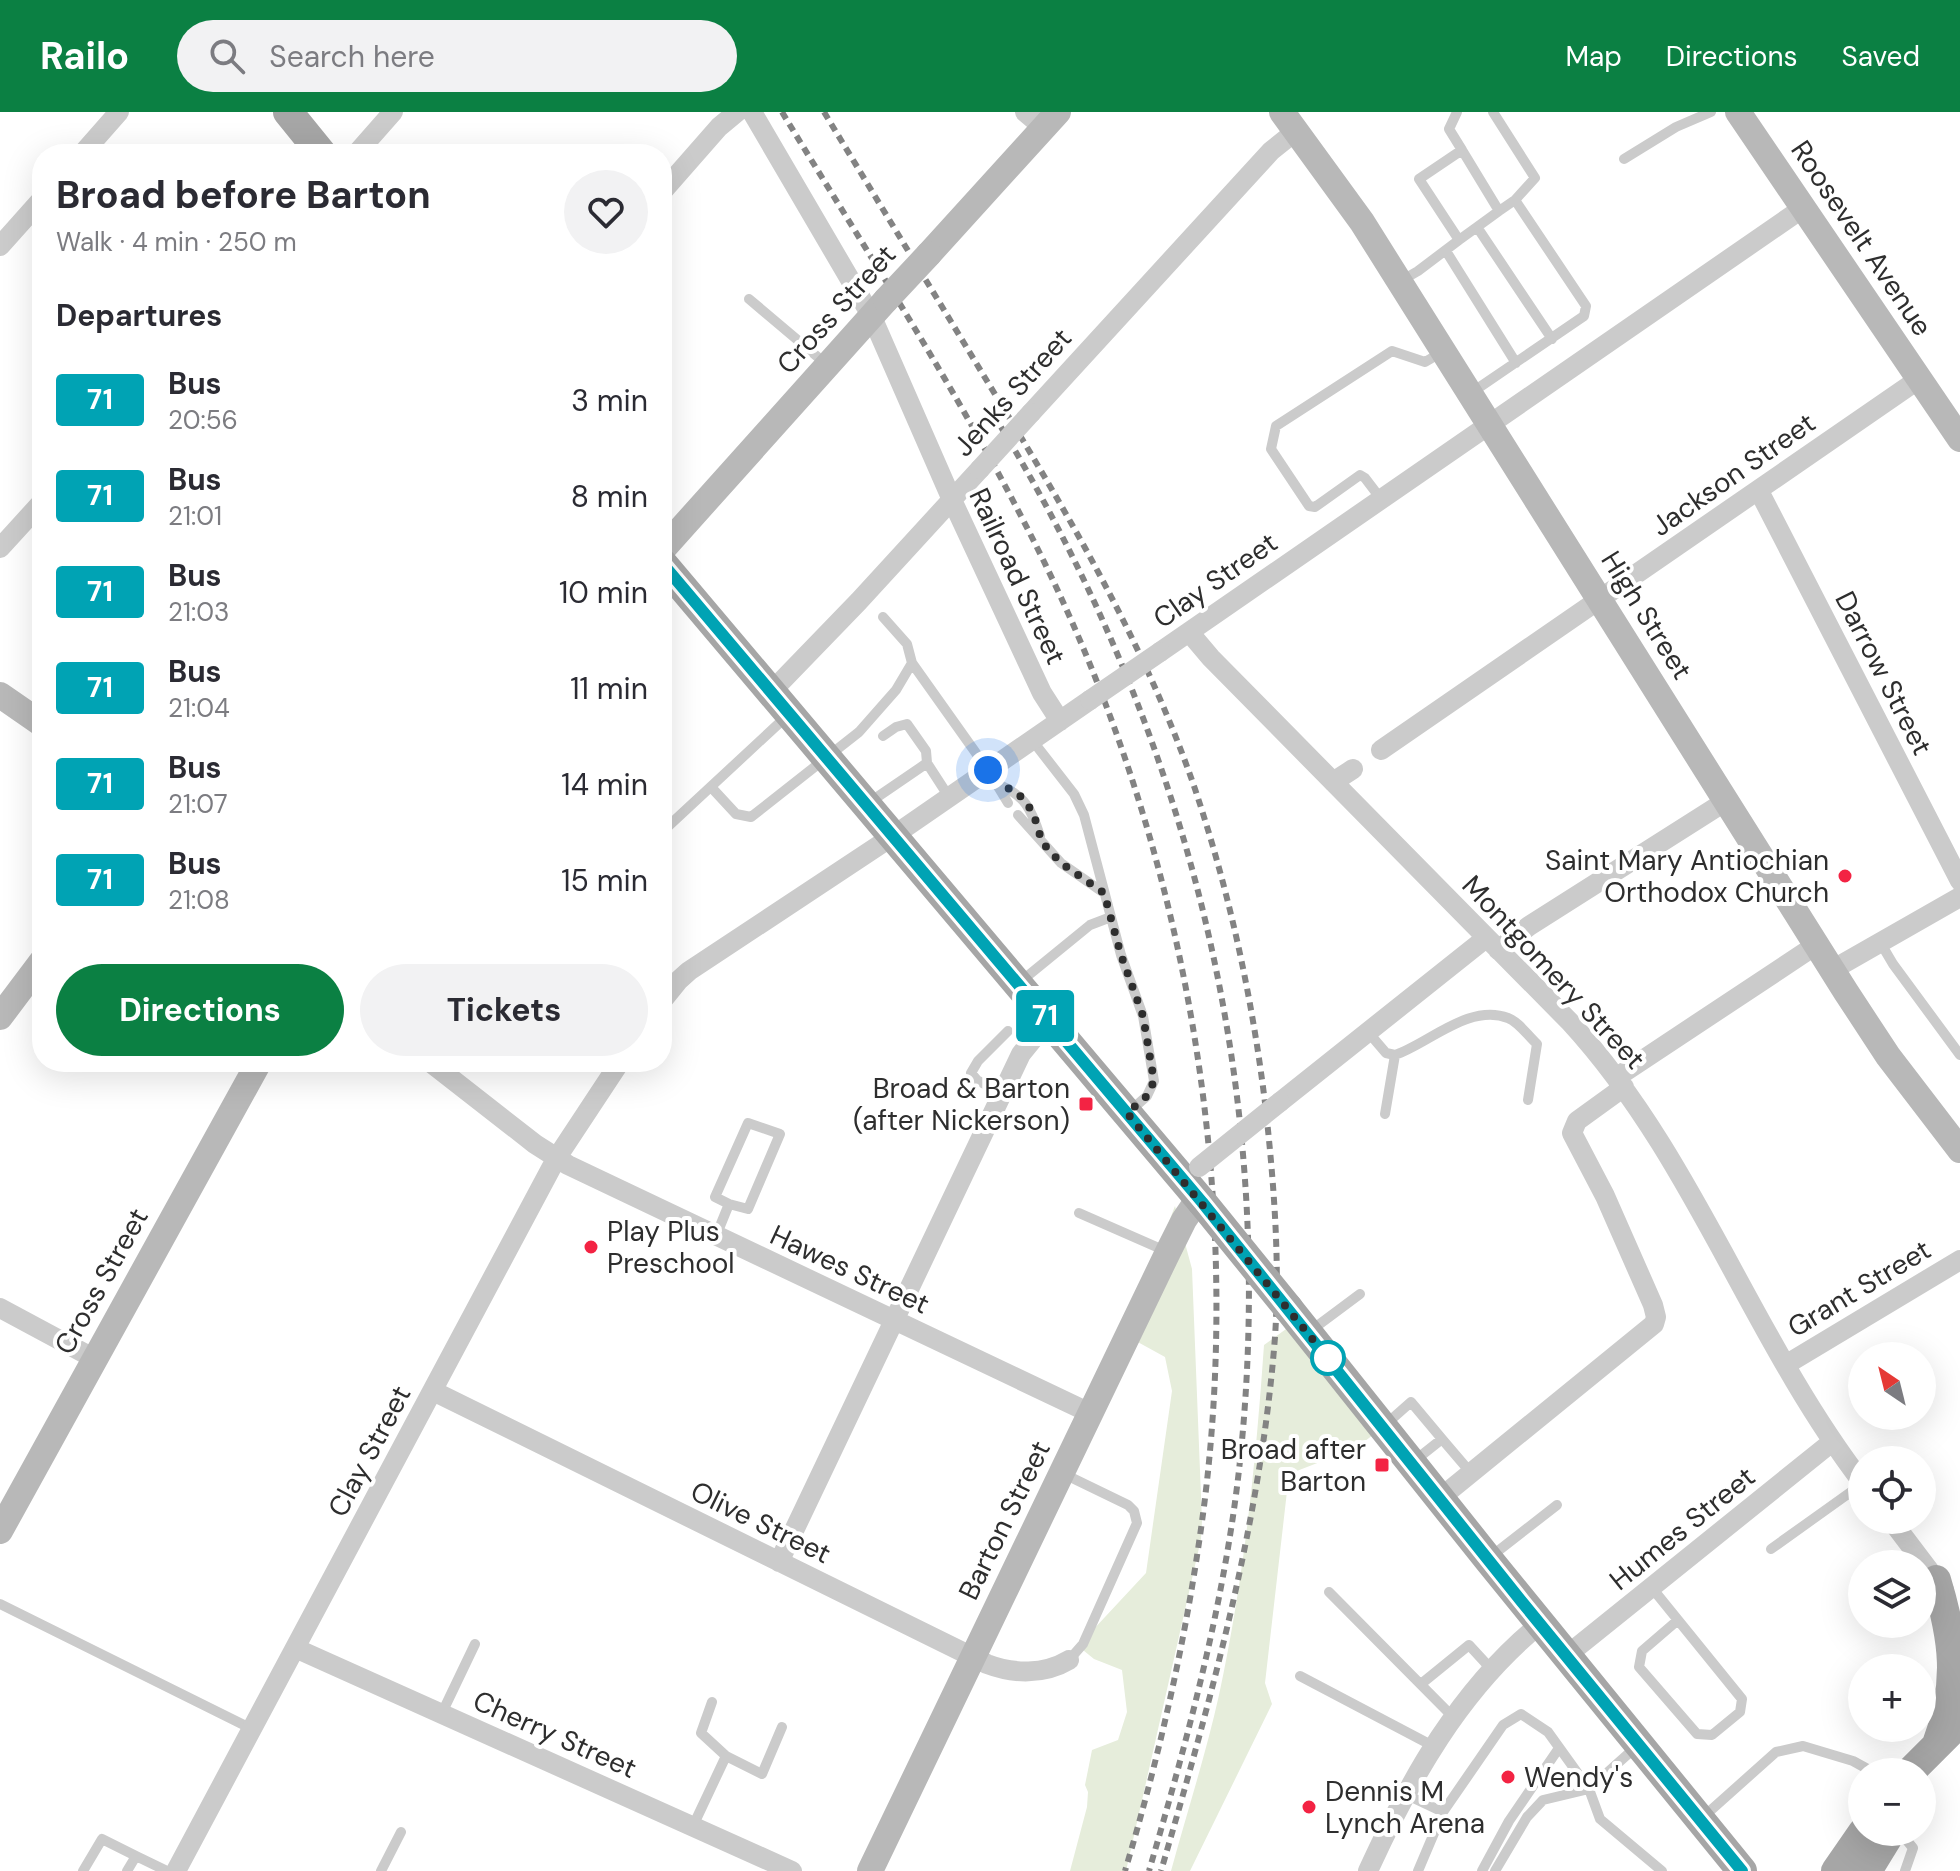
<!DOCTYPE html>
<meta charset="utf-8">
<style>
:root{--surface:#fff;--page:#f2f2f3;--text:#2b2b33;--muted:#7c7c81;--accent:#0b8043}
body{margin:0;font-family:"DM Sans",sans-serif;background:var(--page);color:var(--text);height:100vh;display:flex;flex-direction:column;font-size:30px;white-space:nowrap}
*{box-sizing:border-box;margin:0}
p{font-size:26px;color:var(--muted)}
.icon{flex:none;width:44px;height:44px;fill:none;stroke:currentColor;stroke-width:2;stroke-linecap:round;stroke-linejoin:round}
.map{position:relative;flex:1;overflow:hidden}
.panel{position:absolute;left:32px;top:32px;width:640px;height:928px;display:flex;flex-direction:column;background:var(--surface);border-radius:32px;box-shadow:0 8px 32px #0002}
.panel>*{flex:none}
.badge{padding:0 16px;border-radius:6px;font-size:28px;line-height:52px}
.needle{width:52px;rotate:325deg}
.tools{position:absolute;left:1848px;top:1230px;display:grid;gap:16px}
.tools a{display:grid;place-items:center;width:88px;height:88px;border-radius:50%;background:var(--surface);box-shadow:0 8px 32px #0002;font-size:40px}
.you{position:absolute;width:40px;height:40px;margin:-20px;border:6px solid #fff;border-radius:50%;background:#1a73e8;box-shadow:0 0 0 12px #1a73e833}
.map>.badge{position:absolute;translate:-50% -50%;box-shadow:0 0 0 4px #fff}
h2{padding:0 24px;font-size:30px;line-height:72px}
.round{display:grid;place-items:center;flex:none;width:84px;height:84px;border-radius:42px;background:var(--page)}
.summary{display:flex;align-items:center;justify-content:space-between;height:136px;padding:0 24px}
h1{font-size:38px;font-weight:700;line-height:60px}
.button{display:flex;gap:16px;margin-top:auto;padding:16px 24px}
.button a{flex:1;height:92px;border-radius:48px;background:var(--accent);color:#fff;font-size:32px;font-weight:700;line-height:92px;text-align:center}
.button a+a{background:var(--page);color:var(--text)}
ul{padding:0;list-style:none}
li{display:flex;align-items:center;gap:24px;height:96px;padding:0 24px}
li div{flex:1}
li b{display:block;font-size:30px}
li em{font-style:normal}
li .badge{min-width:88px;font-weight:700;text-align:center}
header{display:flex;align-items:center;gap:48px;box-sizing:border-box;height:112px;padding:0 40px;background:var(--accent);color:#fff}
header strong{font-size:38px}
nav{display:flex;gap:44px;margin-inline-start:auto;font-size:28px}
.search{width:560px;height:72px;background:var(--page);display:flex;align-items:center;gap:20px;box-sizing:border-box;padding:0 28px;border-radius:44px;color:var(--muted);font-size:30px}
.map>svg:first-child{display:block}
</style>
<header>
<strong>Railo</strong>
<div class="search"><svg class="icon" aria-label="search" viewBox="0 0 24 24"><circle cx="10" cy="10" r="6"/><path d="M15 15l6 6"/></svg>Search here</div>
<nav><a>Map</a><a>Directions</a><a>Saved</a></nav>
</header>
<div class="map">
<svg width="1960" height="1759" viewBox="0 0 1960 1759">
<rect width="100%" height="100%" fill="#fff"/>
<path fill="#e6eddb" d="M1175,1094L1192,1157L1202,1409L1201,1427L1126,1759H1070L1087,1695L1088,1680L1085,1673L1092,1638L1118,1628L1127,1600L1122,1558L1094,1547L1078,1534L1146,1461L1172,1279L1165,1245L1125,1223Z
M1297,1209L1382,1316L1356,1336L1289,1362L1265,1571L1272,1592L1190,1759H1171C1187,1700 1206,1642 1219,1583C1244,1467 1256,1350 1264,1233Z"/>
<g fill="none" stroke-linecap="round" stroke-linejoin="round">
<path stroke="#cbcbcb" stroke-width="10" d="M1457,0L1449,17L1462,38
M1493,0L1535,66L1515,88
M1624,47L1676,15L1711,0
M1477,115L1499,99
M1459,128L1477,115L1552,227
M1446,139L1516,251
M1399,170L1418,159L1459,128L1419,67L1462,38L1499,99L1515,88L1586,194L1584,204L1471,281
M749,187L826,252
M1381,387L1365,366L1360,363L1315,395L1309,394L1271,337L1276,314L1392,239L1425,250L1442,240
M912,551L988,658L1008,691
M883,624L896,615L907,612L926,639L927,651
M1032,628L1074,682L1084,703L1121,843L1143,904L1154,969L1147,984L1129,1000
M998,672C1025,684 1031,696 1040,724
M711,675L736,702L751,705L859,620L896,578L912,551L907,532L883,505
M870,690L927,651L949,685
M1018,703L1061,751L1104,781
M662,720L788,603
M1880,830L1893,852L1960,943
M1019,871L1090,813L1111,805
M1368,920L1386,941L1395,943C1428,932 1469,891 1508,906C1519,910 1528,924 1537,932L1528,988
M1002,982L977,968L971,961L978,949L1008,919
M1385,1002L1395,943
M1079,1101L1168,1140
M716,1124L729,1092L748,1097L780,1022L748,1011L715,1085L729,1092
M1309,1220L1360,1182
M1385,1313L1411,1290L1442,1327
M1413,1350L1442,1327L1471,1361
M1064,1362L1128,1393L1134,1399L1137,1411L1083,1532L1069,1548
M1771,1437L1862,1372
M1489,1446L1557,1393
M1652,1476L1742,1587L1740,1600L1712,1623L1697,1622L1639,1555L1642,1539L1678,1508
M1329,1480L1453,1605
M0,1492L252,1617
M1300,1564L1433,1634
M1421,1572L1469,1533L1492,1558
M441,1603L475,1532
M1637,1634L1589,1677L1600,1707L1662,1759
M726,1644L762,1662L782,1615
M1405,1682L1443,1700L1418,1759
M1443,1700L1503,1613L1521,1602L1548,1620L1589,1677L1543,1688L1527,1705L1495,1759
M1701,1707L1776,1640L1803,1634L1853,1649L1873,1660
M693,1714L726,1644L701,1621L712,1590
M1900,1720L1913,1736L1905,1759
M83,1759L102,1727L136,1744
M127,1759L136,1744L167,1759
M381,1759L401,1720
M1482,1759L1509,1709L1559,1636"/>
<path stroke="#cbcbcb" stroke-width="20" d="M752,0L872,205L952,388L1042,581L1060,609
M1025,0L1044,16
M82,42L119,0
M356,42L393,0
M662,80L719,15L737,0
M0,134L42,87
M1031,301L1271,39L1296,19
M1759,379L1960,769
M0,436L42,390
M1189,520L1211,546L1570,910C1694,1045 1751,1225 1862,1370
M1160,540L1803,96
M771,580L859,489L980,357
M1381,638L1919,267
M1333,670L1353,657
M1498,838L1529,814L1726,689
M1832,858L1960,785
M662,889L679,868L689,859L893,724L1090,588
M430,950L535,1032L568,1053L1090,1301
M1617,965L1816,833
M1280,990L1486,826
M0,1196L95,1247
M1787,1252L1960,1148
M433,1279L987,1552C1013,1562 1044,1563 1069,1548
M1439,1387L1654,1212L1656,1205L1653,1193L1605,1084L1572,1021L1577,1009L1624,975
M1891,1408L1944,1478
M779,1450L1021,942L1034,926L1052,912
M295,1536L792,1759
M1566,1544L1832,1330
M176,1759L556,1047L620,950
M1368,1759C1410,1667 1460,1577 1540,1512"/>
<path stroke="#b8b8b8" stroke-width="26" d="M1282,0L1362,110L1846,880L1888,944L1960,1038
M1738,0L1960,327
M929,142L1058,0
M662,438L886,188
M0,583L42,612
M0,905L42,849
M0,1419L259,950
M870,1759L1168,1140L1184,1108L1199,1086"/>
<path stroke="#a6a6a6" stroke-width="30" d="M288,0L322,42
M662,451L1202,1090
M1288,1196L1488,1447L1742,1759
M1936,1468C1954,1527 1960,1572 1937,1632
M1910,1660L1951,1619
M1836,1759L1863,1720
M1867,1759L1891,1720"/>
<path stroke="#838383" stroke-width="6" stroke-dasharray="8 6" stroke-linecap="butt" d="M782,0C877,157 980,312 1058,479C1190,763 1244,1091 1203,1402C1187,1523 1160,1642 1125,1759
M824,0C879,91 935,183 990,274C1068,402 1146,534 1195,677C1230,782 1253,889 1266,999C1274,1073 1280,1150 1275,1225C1261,1408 1212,1584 1161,1759
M1001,315C1189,626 1277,976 1241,1339C1227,1482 1189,1622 1149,1759"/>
<path stroke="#cbcbcb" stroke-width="20" d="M980,357L1031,301
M1090,588L1160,540
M1199,1055L1280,990"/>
<path stroke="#b8b8b8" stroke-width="26" d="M886,188L929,142"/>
<path stroke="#a6a6a6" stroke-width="30" d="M1202,1090L1288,1196"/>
</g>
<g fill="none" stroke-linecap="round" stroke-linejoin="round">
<g stroke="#fff" stroke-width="18">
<path id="line" d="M662,451L1202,1090L1522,1490L1742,1759"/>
</g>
<use href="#line" stroke="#00a3b4" stroke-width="12"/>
<path stroke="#2e2e2e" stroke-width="8" stroke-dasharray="0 14.4" d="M988,658L998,672L1017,680L1033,700L1042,730L1048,737L1061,751L1104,781L1121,843L1143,904L1154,969L1147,984L1127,1001L1328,1246"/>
</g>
<g fill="#f32343" stroke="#fff" stroke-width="3">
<circle cx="1845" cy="764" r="8"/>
<rect x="1078" y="984" width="16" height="16" rx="4"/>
<circle cx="591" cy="1135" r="8"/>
<rect x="1374" y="1345" width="16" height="16" rx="4"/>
<circle cx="1508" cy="1665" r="8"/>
<circle cx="1309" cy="1695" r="8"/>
</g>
<circle fill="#fff" stroke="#00a3b4" stroke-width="4" cx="1328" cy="1246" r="16"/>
<g text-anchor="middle" stroke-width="8" stroke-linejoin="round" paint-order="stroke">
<g font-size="28" fill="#2e2e2e" stroke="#fff">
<text transform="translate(1862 126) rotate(56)" y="10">Roosevelt Avenue</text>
<text transform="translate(836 197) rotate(-48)" y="10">Cross Street</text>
<text transform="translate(1012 280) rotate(-48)" y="10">Jenks Street</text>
<text transform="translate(1733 362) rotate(-35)" y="10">Jackson Street</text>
<text transform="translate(1018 464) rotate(65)" y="10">Railroad Street</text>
<text transform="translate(1215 468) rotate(-35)" y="10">Clay Street</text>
<text transform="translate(1647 503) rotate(58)" y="10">High Street</text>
<text transform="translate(1884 561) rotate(63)" y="10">Darrow Street</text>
<text transform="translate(1554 860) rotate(47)" y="10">Montgomery Street</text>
<text transform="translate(850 1157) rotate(25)" y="10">Hawes Street</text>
<text transform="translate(101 1169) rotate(-61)" y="10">Cross Street</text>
<text transform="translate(1859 1176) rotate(-31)" y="10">Grant Street</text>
<text transform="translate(369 1339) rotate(-62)" y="10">Clay Street</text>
<text transform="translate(1004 1408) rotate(-64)" y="10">Barton Street</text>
<text transform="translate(761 1410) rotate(26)" y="10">Olive Street</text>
<text transform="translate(1682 1416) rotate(-39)" y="10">Humes Street</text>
<text transform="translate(555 1622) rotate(24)" y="10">Cherry Street</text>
</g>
<g font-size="28" fill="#2e2e2e" stroke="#fff" text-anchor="end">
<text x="1829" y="758">Saint Mary Antiochian<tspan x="1829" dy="32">Orthodox Church</tspan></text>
<text x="1070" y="986">Broad &amp; Barton<tspan x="1070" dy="32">(after Nickerson)</tspan></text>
<text x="607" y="1129" text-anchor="start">Play Plus<tspan x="607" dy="32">Preschool</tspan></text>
<text x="1366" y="1347">Broad after<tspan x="1366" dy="32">Barton</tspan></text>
<text x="1524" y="1675" text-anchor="start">Wendy's</text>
<text x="1325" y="1689" text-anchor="start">Dennis M<tspan x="1325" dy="32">Lynch Arena</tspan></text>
</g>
</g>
</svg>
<div class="tools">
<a><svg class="needle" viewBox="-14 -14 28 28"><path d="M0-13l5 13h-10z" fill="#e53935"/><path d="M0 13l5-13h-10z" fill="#7c7c81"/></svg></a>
<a><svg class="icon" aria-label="locate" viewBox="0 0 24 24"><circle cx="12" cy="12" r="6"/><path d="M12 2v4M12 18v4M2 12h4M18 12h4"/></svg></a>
<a><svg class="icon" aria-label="layers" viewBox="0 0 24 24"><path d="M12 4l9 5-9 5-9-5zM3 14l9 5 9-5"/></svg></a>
<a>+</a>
<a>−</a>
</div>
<div class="you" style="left:988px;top:658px"></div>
<b class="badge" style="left:1045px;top:904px;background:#00a3b4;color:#fff">71</b>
<section class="panel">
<div class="summary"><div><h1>Broad before Barton</h1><p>Walk · 4 min · 250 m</p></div><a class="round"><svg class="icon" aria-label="heart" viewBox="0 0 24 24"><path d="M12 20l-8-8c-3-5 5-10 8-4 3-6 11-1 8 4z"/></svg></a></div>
<h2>Departures</h2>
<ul>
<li><span class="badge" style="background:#00a3b4;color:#fff">71</span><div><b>Bus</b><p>20:56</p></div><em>3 min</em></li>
<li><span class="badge" style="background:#00a3b4;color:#fff">71</span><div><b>Bus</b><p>21:01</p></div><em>8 min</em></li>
<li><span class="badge" style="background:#00a3b4;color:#fff">71</span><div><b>Bus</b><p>21:03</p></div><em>10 min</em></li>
<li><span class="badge" style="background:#00a3b4;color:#fff">71</span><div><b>Bus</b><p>21:04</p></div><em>11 min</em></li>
<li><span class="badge" style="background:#00a3b4;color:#fff">71</span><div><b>Bus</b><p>21:07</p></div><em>14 min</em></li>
<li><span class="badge" style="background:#00a3b4;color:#fff">71</span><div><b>Bus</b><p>21:08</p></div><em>15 min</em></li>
</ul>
<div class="button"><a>Directions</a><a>Tickets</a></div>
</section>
</div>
